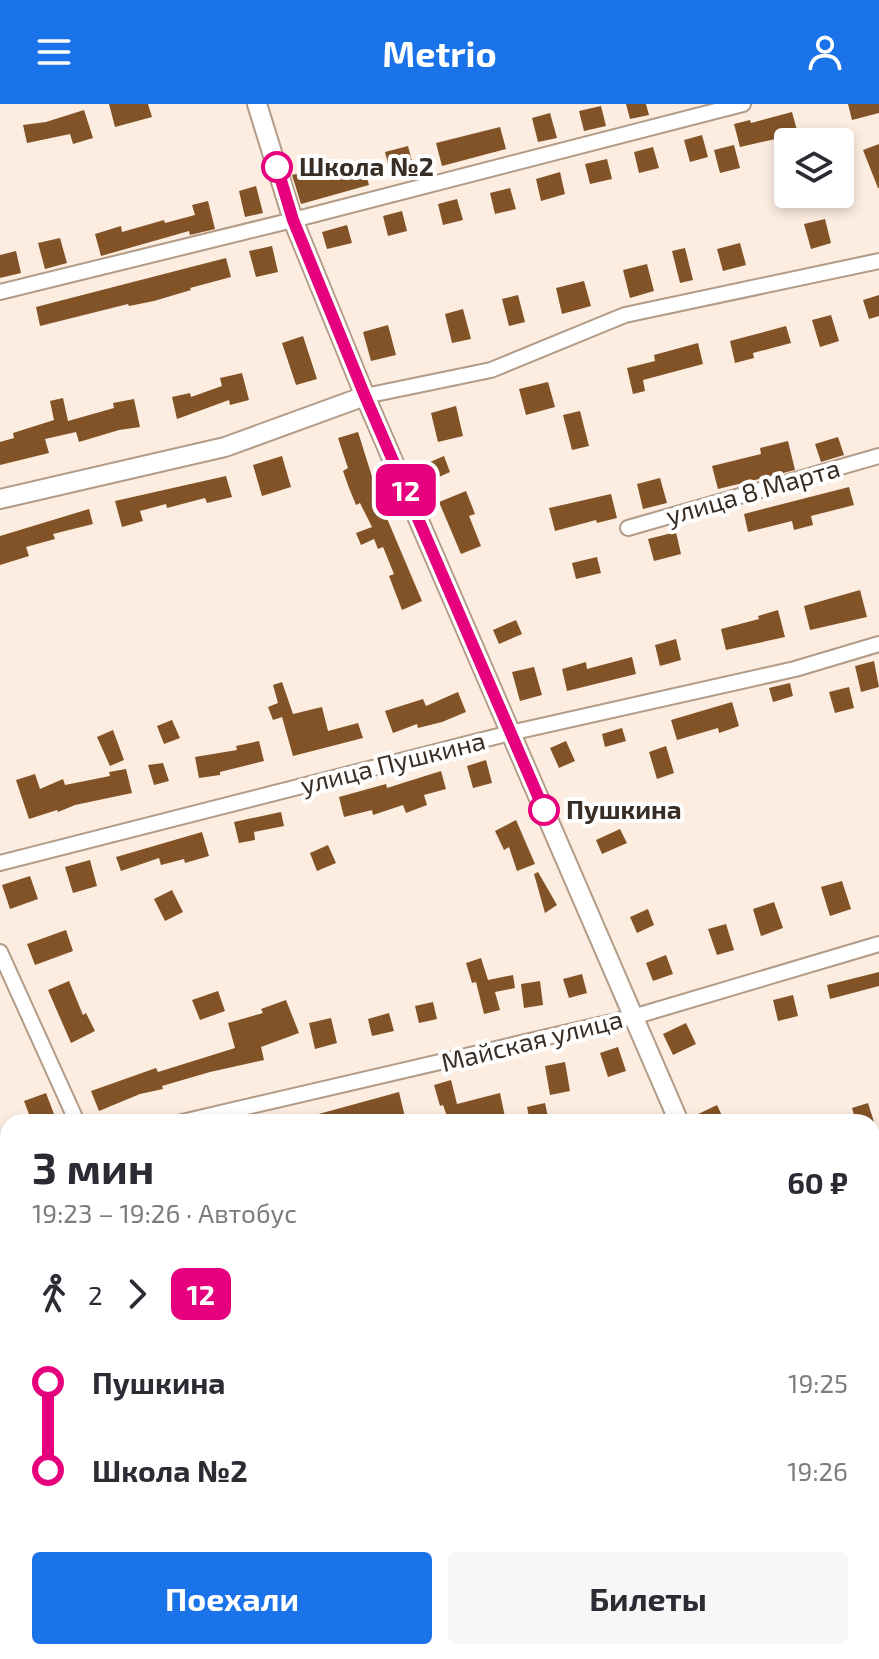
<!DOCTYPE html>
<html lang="ru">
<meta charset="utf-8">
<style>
:root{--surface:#fff;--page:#f7f7f7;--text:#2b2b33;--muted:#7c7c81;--accent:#1a73e8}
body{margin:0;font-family:"Exo 2",sans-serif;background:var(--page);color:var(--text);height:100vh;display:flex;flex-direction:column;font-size:30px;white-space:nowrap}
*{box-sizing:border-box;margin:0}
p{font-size:26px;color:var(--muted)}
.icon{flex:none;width:44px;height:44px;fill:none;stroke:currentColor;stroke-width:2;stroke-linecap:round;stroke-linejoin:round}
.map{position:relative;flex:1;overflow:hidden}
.panel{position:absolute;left:0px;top:1010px;width:880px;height:546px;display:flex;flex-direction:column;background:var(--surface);border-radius:24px 24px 0 0;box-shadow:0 4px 12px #0003}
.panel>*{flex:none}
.badge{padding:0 16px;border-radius:12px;font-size:28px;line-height:52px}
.buttons{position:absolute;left:774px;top:24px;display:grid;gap:16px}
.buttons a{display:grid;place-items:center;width:80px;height:80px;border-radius:8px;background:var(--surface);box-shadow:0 4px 12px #0003;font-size:40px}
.map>.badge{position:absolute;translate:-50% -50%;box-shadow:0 0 0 4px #fff}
.legs{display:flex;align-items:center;gap:12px;height:88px;padding:0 32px;font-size:26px}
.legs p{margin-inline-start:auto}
.overview{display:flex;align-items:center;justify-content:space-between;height:136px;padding:0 32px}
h1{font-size:44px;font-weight:700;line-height:60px}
.primary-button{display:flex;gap:16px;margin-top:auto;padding:16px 32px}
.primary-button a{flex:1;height:92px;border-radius:8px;background:var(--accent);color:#fff;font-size:32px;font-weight:700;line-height:92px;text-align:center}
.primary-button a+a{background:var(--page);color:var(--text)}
ul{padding:0 32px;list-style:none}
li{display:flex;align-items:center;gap:28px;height:88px;font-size:30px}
li i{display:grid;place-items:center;width:12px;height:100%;margin:0 10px;background:currentColor}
li i::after{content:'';width:20px;height:20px;margin:-10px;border:6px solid;border-radius:50%;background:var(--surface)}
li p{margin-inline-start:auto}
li:first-child i{background:linear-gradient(#0000 50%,currentColor 0)}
li:last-child i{background:linear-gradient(currentColor 50%,#0000 0)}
header{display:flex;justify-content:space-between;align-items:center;height:104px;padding:0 32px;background:var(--accent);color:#fff;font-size:36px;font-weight:700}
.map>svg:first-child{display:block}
</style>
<header><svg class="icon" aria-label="menu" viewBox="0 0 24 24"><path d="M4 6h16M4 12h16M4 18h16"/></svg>Metrio<svg class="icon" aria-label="person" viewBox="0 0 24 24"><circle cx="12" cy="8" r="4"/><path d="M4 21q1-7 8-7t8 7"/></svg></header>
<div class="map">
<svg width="879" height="1555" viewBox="0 0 879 1555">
<rect width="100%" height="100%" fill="#fcede0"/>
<path fill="#825326" d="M109,0H148L152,13L115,23Z
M626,0H646L649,11L630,15Z
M848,0H879V9L852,16Z
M601,2L606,22L584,27L579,7Z
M84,6L93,34L73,40L70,30L27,39L23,21L46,18Z
M792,8L798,30L740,43L734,20L750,16L751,19Z
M550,9L557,34L538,38L532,14Z
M500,23L506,45L442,62L436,39Z
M702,31L708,53L690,58L684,36Z
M879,40V84H878L863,46Z
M734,41L740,64L720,69L714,46Z
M408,42L415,69L392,75L385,48Z
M653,43L659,64L639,69L634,48Z
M607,55L612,75L590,80L585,60Z
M364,63L369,81L301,100L292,71L316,65L319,75Z
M560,68L565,90L541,97L536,75Z
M256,82L263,109L245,113L239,87Z
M510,84L516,105L495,110L490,89Z
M457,95L463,116L443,121L438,100Z
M208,97L215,125L190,131L189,127L101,152L95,130L121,122L122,128L164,116L165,119L195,111L192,101Z
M402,107L407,127L388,132L383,112Z
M825,115L831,139L811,145L804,120Z
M347,121L352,139L327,145L322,128Z
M60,134L67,159L45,165L38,139Z
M740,139L746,161L723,167L717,145Z
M272,142L278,168L256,173L249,147Z
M685,144L693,176L680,179L672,147Z
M16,147L21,169L0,174V151Z
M226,154L231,173L190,184L191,186L154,197L129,202L128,200L40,222L36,203Z
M647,160L654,187L630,194L623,166Z
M584,177L591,202L562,210L556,184Z
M518,191L525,218L509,222L502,195Z
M879,191V212L869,215L863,196Z
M463,205L471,235L452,239L445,210Z
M831,211L839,237L820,243L812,216Z
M388,221L396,251L371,257L363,228Z
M786,222L791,239L753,249L754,254L735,259L730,237Z
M303,232L317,275L296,281L282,239Z
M698,239L703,260L643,276L645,287L633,290L627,264L655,257L654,251Z
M242,269L249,296L230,301L229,296L177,315L172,293L190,289L191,293L222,282L220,274Z
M548,278L555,303L526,311L519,285Z
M63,294L68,317L114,304L113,299L134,295L140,323L119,326L79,338L76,328L45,335L49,349L0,361V338L14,334L13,329L54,316L50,297Z
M456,302L463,332L438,338L431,309Z
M580,307L589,342L572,346L563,311Z
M358,328L380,398L422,497L402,506L389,472L394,470L383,443L378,445L374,435L361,441L356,429L372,423L360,399L356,401L349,384L343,367L348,364L338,334Z
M838,333L844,351L821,358L815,340Z
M788,337L795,366L718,385L712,362L761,350L760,344Z
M282,352L291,383L262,392L253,361Z
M444,352L450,368L430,377L423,361Z
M226,372L232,393L207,399L205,394L167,404L166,400L140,407L143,417L122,423L115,397Z
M660,374L667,399L643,405L637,380Z
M849,383L854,401L811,412L813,421L794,426L792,417L748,428L744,410Z
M466,387L475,410L469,412L481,442L461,450L439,398Z
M611,390L617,414L597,419L596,416L555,427L549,404Z
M89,405L93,420L53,430L55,435L26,443L29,452L0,461V432Z
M676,428L681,450L654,457L648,435Z
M597,453L601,469L576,475L572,459Z
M860,486L867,513L810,526L804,502Z
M778,506L785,533L726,546L721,525L759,515L758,512Z
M516,516L522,530L499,540L493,526Z
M676,535L681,556L660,562L655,541Z
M632,553L636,570L567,587L562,565L586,558L587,565Z
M874,557L879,583L861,588L855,562Z
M534,563L542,591L520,597L512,568Z
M282,578L293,610L322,603L328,627L358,619L363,634L293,652L282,613L273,616L268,603L278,599L273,581Z
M790,579L793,592L773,598L769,584Z
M849,583L854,604L835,609L829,588Z
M458,588L466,608L442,618L418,624L417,620L393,629L385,607L423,595L426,602Z
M732,598L739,622L719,629L718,624L677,636L671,616Z
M172,616L180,634L164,640L157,622Z
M622,624L626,637L605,643L602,630Z
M113,626L124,656L110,662L97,633Z
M259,637L264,657L220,668V671L199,674L195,653L237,646L236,642Z
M566,637L575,657L559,664L550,644Z
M666,642L674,669L657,675L649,648Z
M486,656L492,679L473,684L467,662Z
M163,659L169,677L154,681L148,661Z
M126,665L132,689L75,701L58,708L57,706L29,715L16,676L35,670L40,685L63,675L65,681L110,672L109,668Z
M441,667L446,685L424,691L427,701L406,709L403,701L373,711L372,706L344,713L339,693L386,680L387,684Z
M281,708L284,722L254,728L255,736L239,739L234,718Z
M516,716L535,760L517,767L509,743L504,746L495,727Z
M620,725L627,739L602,750L596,736Z
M202,728L209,752L185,759L184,755L161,761L159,754L121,767L116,753Z
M328,741L336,759L317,767L310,749Z
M90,756L97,782L73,789L65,763Z
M538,768L557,801L545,809L534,770Z
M30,772L38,795L10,805L2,781Z
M842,777L851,805L830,812L821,783Z
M172,786L183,808L165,817L154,795Z
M774,798L783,824L761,832L753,805Z
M648,805L654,821L637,829L630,813Z
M726,820L734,846L717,851L708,825Z
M66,826L73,847L35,861L27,840Z
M666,851L673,870L653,877L646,859Z
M481,854L488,876L513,871L515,884L495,888L500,906L484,910L476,878L472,879L466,859Z
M879,868V882L830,895L827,881Z
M582,870L587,889L569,894L563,875Z
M69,877L83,911L86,909L95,927L71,939L48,886Z
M540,877L543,901L524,904L521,880Z
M218,887L225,907L200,916L192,896Z
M793,891L798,912L778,917L773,896Z
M286,896L299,929L261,943L264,956L210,968L162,982L163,985L140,990L99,1007L91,987L156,964L158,968L235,944L228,919L263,909L261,905Z
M433,898L437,915L419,919L415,902Z
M389,909L394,927L372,932L368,915Z
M331,914L337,939L315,945L309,919Z
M686,919L696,940L673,951L663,930Z
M618,943L626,967L608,973L600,949Z
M565,958L570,987L550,991L545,962Z
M451,976L457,1000L500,989L505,1013L486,1018H449L443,1001L440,1002L434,981Z
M399,988L405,1013L382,1018H305L304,1014Z
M46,989L57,1018H32L24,997Z
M545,999L549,1018H530L527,1003Z
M868,999L874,1018H856L852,1004Z
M717,1001L725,1018H691L690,1014Z"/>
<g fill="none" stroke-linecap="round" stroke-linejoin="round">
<g stroke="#b29b87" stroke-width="18">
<path id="street" d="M0,188L293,116L743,0
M365,292L491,266L625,211L879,157
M628,424L879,352
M0,759L510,629L795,565L879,540
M0,848L77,1018
M182,1018L633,913L879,840
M0,1061L8,1060
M872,1221L879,1220
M309,1548L312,1555
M172,1555L187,1548
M632,1555L648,1548"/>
</g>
<g stroke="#b29b87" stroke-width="22">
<path id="secondary" d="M257,0L293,116L365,292L679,1018
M0,395L225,343L365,292
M0,1423L8,1421
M872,1448L879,1465"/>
</g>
<use href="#street" stroke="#fff" stroke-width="14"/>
<use href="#secondary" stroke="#fff" stroke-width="18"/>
</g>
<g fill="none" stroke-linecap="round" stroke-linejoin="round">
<g stroke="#fff" stroke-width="18">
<path id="line-1" d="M277,63L293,116L365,292L544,706"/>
</g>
<use href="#line-1" stroke="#e6007e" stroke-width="12"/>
</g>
<g fill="#fff" stroke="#e6007e" stroke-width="4">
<circle cx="277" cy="63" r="14"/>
<circle cx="544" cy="706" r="14"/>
</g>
<g text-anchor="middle" stroke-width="8" stroke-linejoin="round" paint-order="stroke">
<g font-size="26" font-weight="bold" fill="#382e26" stroke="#fff" text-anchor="start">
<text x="299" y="72">Школа №2</text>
<text x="566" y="715">Пушкина</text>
</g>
<g font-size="26" fill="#382e26" stroke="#fff">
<text transform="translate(753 388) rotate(-16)" y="9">улица 8 Марта</text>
<text transform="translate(393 659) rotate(-14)" y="9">улица Пушкина</text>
<text transform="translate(532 937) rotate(-14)" y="9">Майская улица</text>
</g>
</g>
</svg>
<div class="buttons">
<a><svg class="icon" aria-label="layers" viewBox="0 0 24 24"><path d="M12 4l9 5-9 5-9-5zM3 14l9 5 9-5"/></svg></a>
</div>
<b class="badge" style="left:406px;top:386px;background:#e6007e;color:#fff">12</b>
<section class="panel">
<div class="overview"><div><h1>3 мин</h1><p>19:23 – 19:26 · Автобус</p></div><b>60 ₽</b></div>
<div class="legs"><svg class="icon" aria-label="walk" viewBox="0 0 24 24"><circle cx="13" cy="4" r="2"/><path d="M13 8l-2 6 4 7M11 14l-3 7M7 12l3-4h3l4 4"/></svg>2<svg class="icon" aria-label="forward" viewBox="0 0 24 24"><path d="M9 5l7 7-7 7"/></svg><b class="badge" style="background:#e6007e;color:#fff">12</b></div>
<ul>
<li><i style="color:#e6007e"></i><b>Пушкина</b><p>19:25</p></li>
<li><i style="color:#e6007e"></i><b>Школа №2</b><p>19:26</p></li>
</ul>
<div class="primary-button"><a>Поехали</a><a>Билеты</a></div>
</section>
</div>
